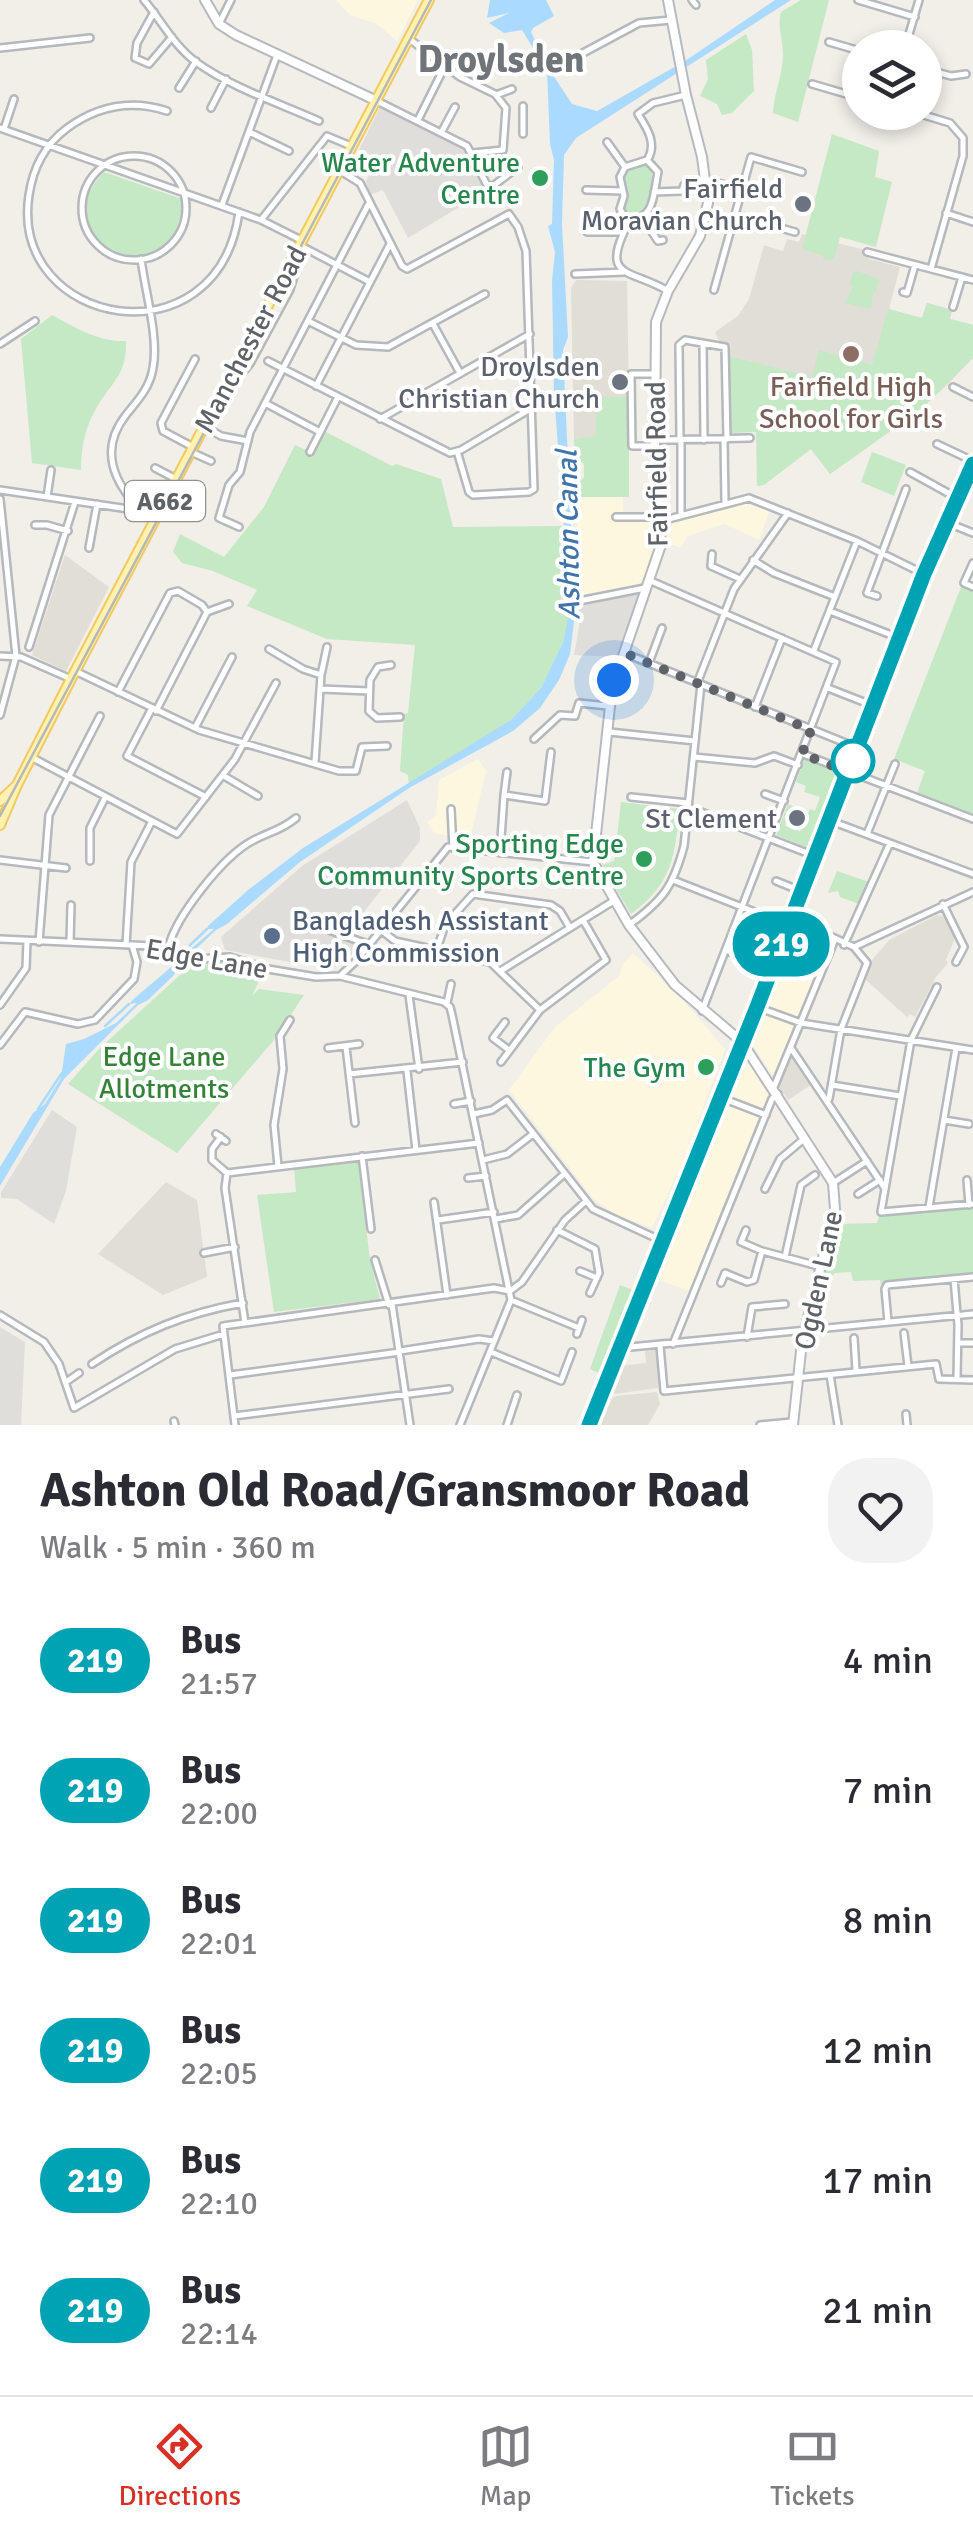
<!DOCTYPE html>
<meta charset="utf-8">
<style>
:root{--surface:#fff;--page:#f2f2f3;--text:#2b2b33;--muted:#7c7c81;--line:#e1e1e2;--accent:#d93025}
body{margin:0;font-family:Signika,sans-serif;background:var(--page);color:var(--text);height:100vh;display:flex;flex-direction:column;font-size:38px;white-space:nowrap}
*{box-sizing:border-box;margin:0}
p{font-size:32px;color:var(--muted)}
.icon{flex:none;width:55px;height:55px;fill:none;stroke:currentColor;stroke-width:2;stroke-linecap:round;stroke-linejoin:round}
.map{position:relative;height:1425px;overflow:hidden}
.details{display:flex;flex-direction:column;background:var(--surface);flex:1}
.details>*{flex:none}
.badge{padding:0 20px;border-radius:32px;font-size:35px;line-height:65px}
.buttons{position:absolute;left:842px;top:30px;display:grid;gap:20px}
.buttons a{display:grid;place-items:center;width:100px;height:100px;border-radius:50%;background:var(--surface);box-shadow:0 5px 15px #0003;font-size:50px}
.you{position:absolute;width:50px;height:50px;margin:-25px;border:8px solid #fff;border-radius:50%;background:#1a73e8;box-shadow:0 0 0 15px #1a73e833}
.map>.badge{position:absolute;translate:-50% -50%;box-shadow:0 0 0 5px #fff}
.round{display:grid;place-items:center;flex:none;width:105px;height:105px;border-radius:40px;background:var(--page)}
.overview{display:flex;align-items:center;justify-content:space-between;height:170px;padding:0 40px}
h1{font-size:48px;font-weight:800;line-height:75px}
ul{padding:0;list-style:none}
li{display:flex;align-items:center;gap:30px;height:130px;padding:0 40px}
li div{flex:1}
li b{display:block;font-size:38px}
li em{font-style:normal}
li .badge{min-width:110px;font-weight:700;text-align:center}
.tabs{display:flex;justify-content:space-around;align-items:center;height:140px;border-top:2px solid var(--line);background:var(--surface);font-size:28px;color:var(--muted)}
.tabs a{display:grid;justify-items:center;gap:5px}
.tabs .selected{color:var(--accent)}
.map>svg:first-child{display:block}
</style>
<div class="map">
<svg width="973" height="1425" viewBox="0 0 973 1425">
<rect width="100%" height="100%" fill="#f1efe8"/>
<path fill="#fef7e0" d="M336,0H418L397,41L377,24L350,15Z
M577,497H623V521H656L654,556L646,582L579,598Z
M745,502L769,512L759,540L725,524L687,536L681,548L666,542V523Z
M478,759L486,771L470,839L434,833L427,822L436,816L439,780Z
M797,926L830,941L773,1076L751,1042Z
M633,953L682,999L725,1049L684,1160L652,1228L614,1214L593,1198L509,1090L555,1027L619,976L623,964Z
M745,1058L750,1060L770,1090L689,1291L656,1279Z"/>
<path fill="#e0deda" d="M381,105L464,147L486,191L408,238L383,190L370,195L366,181L371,172L367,157L359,150Z
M638,590L641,594L617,657L574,655L579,627V605Z
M407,800L420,828V841L348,932L367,940L341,965L327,969L225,950L221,937L302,866Z
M52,1110L77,1127L66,1191L54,1224L17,1199L1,1198V1192Z
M0,1327L25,1342L21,1425H0Z"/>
<path fill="#e1ded6" d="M802,234L869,251V259L900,267L889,309L922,318L927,303L952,310L950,319L973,325V358L945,387L920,410L830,474L811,449L813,378L729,356L731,345L720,343L715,332L738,316L749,299L764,245L783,251L787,239L799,242Z
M576,280L627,281L629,397H596L597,437L574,439L571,288Z
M65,555L109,587L66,671L32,655Z
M937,915L945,917L955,938L946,960L948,963L936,977L915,1017L910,1014L907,1017L865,979L873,959L889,940Z
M791,1057L811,1085L788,1100L779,1087Z
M166,1182L197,1200L207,1277L163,1295L98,1254Z
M657,1349L658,1388L614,1394L611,1390L620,1366L646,1363L645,1351Z
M657,1392L660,1404L648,1425H597L607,1401L616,1396Z"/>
<path fill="#c5e8c5" d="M801,0H829L798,122L773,113C774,93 783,75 783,54C783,38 777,27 781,12Z
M746,34L752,50L754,91L732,113L722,115L717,104L700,96L708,79L706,60Z
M832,134L879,151L875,177L892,182L876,247L840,237L834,259L824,260L823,256L802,249Z
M646,162L652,166L651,203L649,208L632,218L623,210L626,191L624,174L635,164Z
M104,172L182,199C180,306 35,241 104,172Z
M857,271L879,279L876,292H873L871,309L845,303L853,287L850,285L853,272Z
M927,303L952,310L950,319L973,325V358L920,410L830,474L811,449L764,485L757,486L756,432L731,433L729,356L812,377L819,350L872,365L888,309L922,318Z
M52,315C75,328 99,342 126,341C127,375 112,381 97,407C85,427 81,447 81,470L32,463L21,339Z
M596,397H629V497H577V484L584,477V464L575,457L574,439L596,436Z
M324,431L392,466L396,464L441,479L453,527L564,526L570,608L563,642L541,688L511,720L409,785L408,775L400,771L404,714L408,713L415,645L327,639L247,606L257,590L213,571L182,563L173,552L180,534L224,557L264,507L295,445L313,453Z
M872,452L906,465L894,496L861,482Z
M961,587L973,591V814L917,793L925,771L894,759Z
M804,760L839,773L809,848L776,835L788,804L793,806L785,826L800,831L810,809L815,811L820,797L804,792L806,786L796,782Z
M621,802L680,809C674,857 673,883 631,914L602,865L614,861Z
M837,871L869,882L859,904L840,897L838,891L828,893Z
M222,959L263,972L252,996L259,989L304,995L274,1040L177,1153L68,1084L100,1048L191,965Z
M358,1162L370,1260L380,1299L274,1312L257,1195L296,1192L294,1168Z
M973,1206V1275L881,1285L880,1280L853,1281L851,1272L835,1273L821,1287L837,1224L877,1223L879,1216Z
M620,1285L633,1290L599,1373L590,1369Z"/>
<path fill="#aadaff" d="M490,0H546L554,16L533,28L531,32L549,69L572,104L597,111L685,61L775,0H791L576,138L564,155L562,224L568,337L563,350L575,614L570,654L559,680L540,708L513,731L409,788L300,862L227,924L216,930L183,961L173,976L148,1000L138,1005L64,1079L0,1186V1167L33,1113L45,1104L61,1078L66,1044L84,1039L116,1023L137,1003L129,1004C146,986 179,965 190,945L191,949L214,929H207L208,926L248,890L303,848L511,720L541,688L563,642L570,607L554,393L552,281L555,252L548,226L552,224L554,160L550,144L547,71L522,30L504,33L489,23L509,13L487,18Z"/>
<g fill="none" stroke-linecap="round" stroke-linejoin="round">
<path stroke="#aadaff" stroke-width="2.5" d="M190,945L207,929
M105,1026L129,1004
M38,1109L62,1073"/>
<g stroke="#b5b8bc" stroke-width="10">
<path id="street" d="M144,0C161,20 174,46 196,62C232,88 279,103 319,121
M692,0L696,5
M858,0L915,17
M154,12L137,43L135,58L149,64L172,37
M219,24L231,0
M408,38L460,77L495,94L506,108L503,150L473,153
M829,42L860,51
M0,48L90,38
M905,48L919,0
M583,53L639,23L671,20
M925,69L951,76L966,74
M812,84L860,98
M179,88L196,61
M496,95L512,89
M375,100L467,146L489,189L518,167
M211,108L226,79
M167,111C130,99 97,106 66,129C45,145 33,168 29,195C9,327 218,366 239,212
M914,112L950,123L963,138V156L931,269
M418,120L445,66
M0,128L261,220L301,240
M4,129L14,99
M249,132L289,151
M441,133L455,107
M523,134V106
M607,142L625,167
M82 208a52 52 0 1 1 104 0a52 52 0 1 1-104 0Z
M648,159C657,143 647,128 638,114L653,103L686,95
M647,160L658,172C653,194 656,220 627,220L620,209L624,196L620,177L625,167Z
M339,170L360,183L402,266L407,269L509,214L518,227L526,251L534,489L529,492L473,495L469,492L457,451
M706,180L742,189
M586,190L623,191
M654,192L682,191L684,185
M222,205L277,55
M946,213L973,222
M735,215L795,232
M642,217L658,241L663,240
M261,220L327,136L351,146
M630,220C598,280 629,268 668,291
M587,232H624
M299,245L370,282
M867,252L973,280
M141,259C145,291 159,338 153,368C150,388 137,401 126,415C99,449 113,483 142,511
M575,274L624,272
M714,290L751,157L802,172
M903,292L907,293L915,265
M953,307L962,277
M308,321L356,345L388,347L485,294
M433,324L460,373
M703,343L704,440
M0,344L35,321
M268,361L450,453L461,450L532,408
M631,374L632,446H655
M632,374H654
M316,386L390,244
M953,387L973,397
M265,403L320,432
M380,419L530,334
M204,426L221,436L248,441
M724,439L725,503
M655,440L750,438
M680,440L679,345L685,340L725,347L727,439
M681,440V514
M937,444L973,461
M193,447L163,431L161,423L195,359
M191,452L211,461
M310,452L338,397
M155,468L176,479
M910,472L957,498
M0,490L142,511L156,518
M47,497L51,470
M0,499L16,656L0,715
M616,517H658
M661,521L749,498L857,541L924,574
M948,523L973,533
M35,525H47L68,531
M239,527L219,518L229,485L240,472L250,432L368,205
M89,548L97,504
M712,554L711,566L740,579
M753,560L774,573L835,597
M973,563L964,583L973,587
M651,581L836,662L702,1011
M877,596L867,593L906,489
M579,601L645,588
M830,611L899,638
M29,647L75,502
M269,649L303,669L321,675
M814,650L857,541
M624,653L858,748
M0,656L21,657L71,679
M649,663L662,628
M391,665L378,667L370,680L369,711L377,718L400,717
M75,671L199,730L339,771H356L362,747L387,746
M698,681L734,589L788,513
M828,688L874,706
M321,689L369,691
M118,692L170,593L178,591L202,605L207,612
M755,707L782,638
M152,708L127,756L206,797
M156,711L207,612L229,604
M195,728L232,657
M609,732L695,741
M534,739L560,715L575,716L579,703L608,706
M803,754L973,819
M31,757L177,834L235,759L276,683
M694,757L755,763L774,756L798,765
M315,762L321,675L327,647
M224,776L258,796
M765,794L784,801
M504,795L507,772
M631,797L688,803
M688,807L815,856
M451,809L453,848
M831,821L973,874
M867,834L895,764
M500,853L504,795L545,801L551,752
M0,860L66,868
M90,861V828L105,798
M673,880L788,925
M776,881L801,891
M943,904L964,947L956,962
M791,918L854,947L973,892
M629,925C663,900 673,887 684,846L701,684
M329,930L370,945
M381,930L395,941L490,962L540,1010
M0,939L153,946L196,959L230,957L268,969L316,977L340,976L356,961L448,847L593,862
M39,942L49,815L100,716
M70,942L71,905
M126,945L131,862L152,821
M844,945L890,843
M168,949C175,917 224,855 254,840C271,831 280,831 296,818
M437,949L445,925L473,894L551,905L560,911L570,928
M791,950L823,967
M728,951L772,968
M502,970L615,900
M340,976L444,1002L450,1007L452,1015L511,1300L460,1425
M937,987L911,1040L881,1212L973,1204
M409,995L419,1069
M447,1003L451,984
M0,1005L26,968L27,941
M757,1007L801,1023L973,1050
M505,1022L493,1038L509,1050
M0,1045L25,1012L78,1024L95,1020L134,979L137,962L132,945
M346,1047L355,1123
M328,1048L359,1044
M791,1048L884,1187
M501,1062L540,1010L606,960L583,920
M407,1071L416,1150
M349,1074L463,1062
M832,1085L900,1096
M774,1087L835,939
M722,1098L766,1115
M829,1099L841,1029L867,963L854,947
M454,1104L471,1101
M474,1114L492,1110L507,1100L593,1209L662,1241
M944,1120L969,1124
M216,1134L226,1141
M221,1137L212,1149V1160L227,1173L479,1143
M362,1156L371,1229
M483,1160L507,1154L533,1134
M278,1166L274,1125L283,1069L280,1036L290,1020
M227,1173L225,1188L245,1323
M468,1178L486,1176
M967,1180L969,1205
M833,1183L867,1161
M765,1189L780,1159L805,1138
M858,1194L880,1180
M434,1202L447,1295
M929,1207L956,1048
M496,1219L518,1215L563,1175
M438,1220L494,1212
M557,1230L595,1249L599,1273L590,1293
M746,1230L741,1242L762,1251L822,1267
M204,1253L235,1247
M785,1257L801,1185L815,1175
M375,1260L389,1305
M580,1271L597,1278
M954,1279L958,1325L957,1378
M721,1283L725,1273L747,1282L754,1280L762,1251
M511,1300L579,1328
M392,1304L410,1425
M0,1315L44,1342L59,1364L74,1408L175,1349L224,1334
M888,1322L885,1289L887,1285L973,1277
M904,1333L908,1366
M577,1334L582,1320
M747,1337L752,1307L785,1304
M854,1338L856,1370
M958,1343H973
M673,1344L772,1099L778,1094
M660,1346L664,1391L936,1364L939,1379L973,1380
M620,1348L973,1314
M400,1351L479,1339L494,1341
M491,1352L561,1381L572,1352
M92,1364C140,1332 186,1313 243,1303
M230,1375L400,1352
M830,1375L838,1425
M66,1382L79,1373
M906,1414L907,1425
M234,1416L449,1389
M174,1421L175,1425
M235,1425L223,1326L494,1288L510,1291L522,1282L565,1220L586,1201
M507,1425L517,1395
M760,1425L792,1422"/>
</g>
<g stroke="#b6babf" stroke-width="12">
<path id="secondary" d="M205,0L219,24L236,35L375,100
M668,0L686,95L702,157L708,203L700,236L668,291L656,322L655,446L661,545L612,688L593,862L629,925L675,985L742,1042L833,1183L835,1209L802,1342L793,1425"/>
</g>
<g stroke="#f2c960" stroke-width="12">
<path id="primary" d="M0,801L17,785
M0,825L17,785L71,679L429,0"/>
</g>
<g stroke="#f9ab00" stroke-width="14">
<path id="highway" d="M589,1425L757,1007L924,574L973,464"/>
</g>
<use href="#street" stroke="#fff" stroke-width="5"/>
<use href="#secondary" stroke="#fff" stroke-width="8"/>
<use href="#primary" stroke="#fff2af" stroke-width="8"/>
<use href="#highway" stroke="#fde293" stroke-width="9"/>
<path stroke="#b6b7b8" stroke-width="2.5" d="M0,816L216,410L253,366L293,292L299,273L301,246L431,0"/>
</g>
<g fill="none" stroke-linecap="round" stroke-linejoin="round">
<g stroke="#fff" stroke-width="22">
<path id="line" d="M589,1425L757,1007L924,574L973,464"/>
</g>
<use href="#line" stroke="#00a3b4" stroke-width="15"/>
<path stroke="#5f6368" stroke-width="10" stroke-dasharray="0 18" d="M614,680L624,653L811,730L802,754L849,772L853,761"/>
</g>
<g fill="#2e9e5b" stroke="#fff" stroke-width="4">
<circle cx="540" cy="178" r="10"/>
<circle cx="644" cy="859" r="10"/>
<circle cx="706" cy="1067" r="10"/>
</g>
<g fill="#6b7280" stroke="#fff" stroke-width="4">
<circle cx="803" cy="204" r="10"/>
<circle cx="620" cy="382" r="10"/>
<circle cx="797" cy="818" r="10"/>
</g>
<circle fill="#8d6e63" stroke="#fff" stroke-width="4" cx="851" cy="354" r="10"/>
<circle fill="#fff" stroke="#00a3b4" stroke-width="5" cx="853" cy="761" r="20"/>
<circle fill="#5c6f8a" stroke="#fff" stroke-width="4" cx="272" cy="936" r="10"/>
<g text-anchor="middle" stroke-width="8" stroke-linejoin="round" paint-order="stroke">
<rect fill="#fff" stroke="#8f9295" stroke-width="2.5" x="125" y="481" width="80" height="40" rx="8"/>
<g font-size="25" font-weight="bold" fill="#5f6368">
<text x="165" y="510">A662</text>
</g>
<g font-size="28" fill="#27864d" stroke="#fff" text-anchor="end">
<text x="520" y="172">Water Adventure<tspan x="520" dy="32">Centre</tspan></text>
<text x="624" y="853">Sporting Edge<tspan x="624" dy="32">Community Sports Centre</tspan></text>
<text x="686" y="1077">The Gym</text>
</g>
<g font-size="28" fill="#5b616d" stroke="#fff" text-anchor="end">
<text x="783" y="198">Fairfield<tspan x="783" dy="32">Moravian Church</tspan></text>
<text x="600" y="376">Droylsden<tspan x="600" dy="32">Christian Church</tspan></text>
<text x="777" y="828">St Clement</text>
</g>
<g font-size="28" fill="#5f6368" stroke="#fff">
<text transform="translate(250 339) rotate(-62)" y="10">Manchester Road</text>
<text transform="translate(656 464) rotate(-91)" y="10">Fairfield Road</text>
<text transform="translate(207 958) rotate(10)" y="10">Edge Lane</text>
<text transform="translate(818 1280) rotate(-78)" y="10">Ogden Lane</text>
</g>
<g font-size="28" fill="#785e54" stroke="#fff">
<text x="851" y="396">Fairfield High<tspan x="851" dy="32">School for Girls</tspan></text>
</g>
<g font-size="28" fill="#4e5e75" stroke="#fff" text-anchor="start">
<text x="292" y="930">Bangladesh Assistant<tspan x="292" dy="32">High Commission</tspan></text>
</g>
<g font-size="28" fill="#348238" stroke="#fff">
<text x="164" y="1066">Edge Lane<tspan x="164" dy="32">Allotments</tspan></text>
</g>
<g font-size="30" font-style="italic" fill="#4174aa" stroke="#fff">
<text transform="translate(568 535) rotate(-91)" y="10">Ashton Canal</text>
</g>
<g font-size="38" font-weight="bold" fill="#70757a" stroke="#fff">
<text x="501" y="72">Droylsden</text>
</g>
</g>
</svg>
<div class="buttons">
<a><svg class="icon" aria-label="layers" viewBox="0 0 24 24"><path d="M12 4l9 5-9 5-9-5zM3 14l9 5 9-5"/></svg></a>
</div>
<div class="you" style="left:614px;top:680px"></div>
<b class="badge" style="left:781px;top:944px;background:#00a3b4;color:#fff">219</b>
</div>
<section class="details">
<div class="overview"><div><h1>Ashton Old Road/Gransmoor Road</h1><p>Walk · 5 min · 360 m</p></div><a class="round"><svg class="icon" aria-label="heart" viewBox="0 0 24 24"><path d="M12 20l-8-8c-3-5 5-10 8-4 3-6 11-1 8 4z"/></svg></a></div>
<ul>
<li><span class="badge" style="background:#00a3b4;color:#fff">219</span><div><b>Bus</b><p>21:57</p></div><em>4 min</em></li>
<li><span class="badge" style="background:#00a3b4;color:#fff">219</span><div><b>Bus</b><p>22:00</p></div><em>7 min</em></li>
<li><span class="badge" style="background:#00a3b4;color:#fff">219</span><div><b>Bus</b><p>22:01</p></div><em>8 min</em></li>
<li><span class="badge" style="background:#00a3b4;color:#fff">219</span><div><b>Bus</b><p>22:05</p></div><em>12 min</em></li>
<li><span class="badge" style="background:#00a3b4;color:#fff">219</span><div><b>Bus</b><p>22:10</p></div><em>17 min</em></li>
<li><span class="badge" style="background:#00a3b4;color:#fff">219</span><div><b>Bus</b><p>22:14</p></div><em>21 min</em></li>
</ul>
</section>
<nav class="tabs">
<a class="selected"><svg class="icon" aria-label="directions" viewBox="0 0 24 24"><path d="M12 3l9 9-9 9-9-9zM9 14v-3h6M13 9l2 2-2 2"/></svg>Directions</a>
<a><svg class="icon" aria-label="map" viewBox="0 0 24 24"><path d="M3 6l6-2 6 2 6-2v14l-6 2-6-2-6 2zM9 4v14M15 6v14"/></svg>Map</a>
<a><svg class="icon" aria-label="tickets" viewBox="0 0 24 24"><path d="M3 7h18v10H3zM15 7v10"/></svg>Tickets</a>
</nav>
